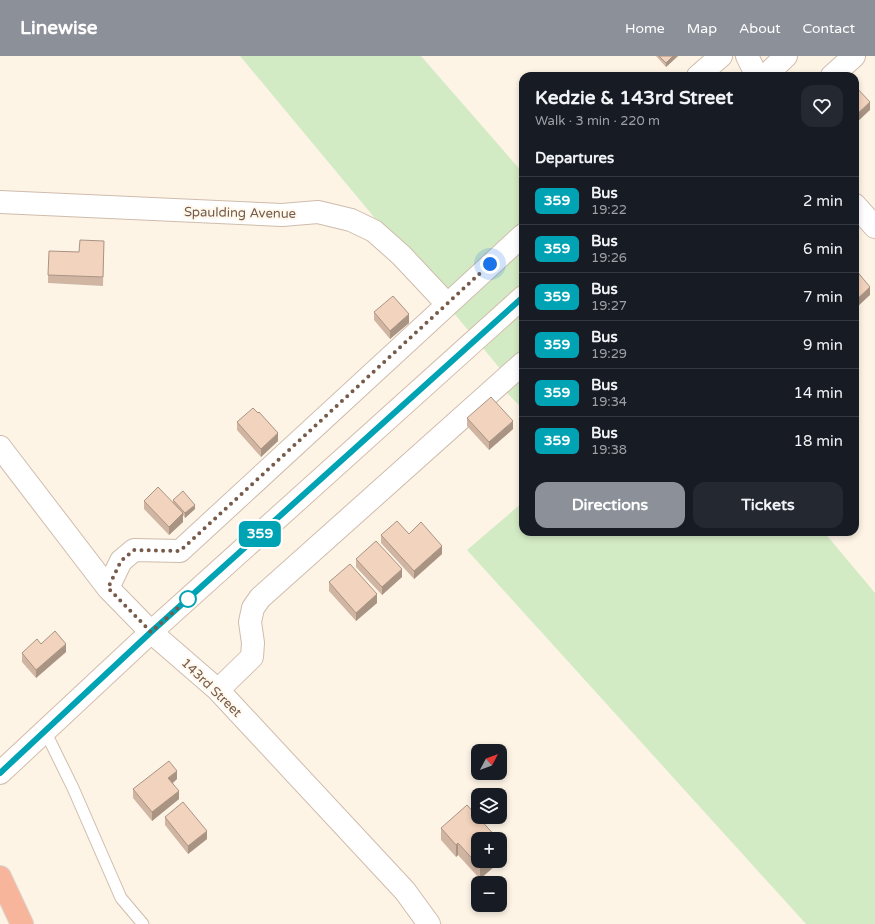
<!DOCTYPE html>
<meta charset="utf-8">
<style>
:root{--surface:#171b24;--page:#242831;--text:#f1f3f6;--muted:#9ea1a6;--line:#363941;--accent:#8c9099}
body{margin:0;font-family:"Varela Round",sans-serif;background:var(--page);color:var(--text);height:100vh;display:flex;flex-direction:column;font-size:15px;white-space:nowrap}
*{box-sizing:border-box;margin:0}
p{font-size:13px;color:var(--muted)}
.icon{flex:none;width:22px;height:22px;fill:none;stroke:currentColor;stroke-width:2;stroke-linecap:round;stroke-linejoin:round}
.map{position:relative;flex:1;overflow:hidden}
.panel{position:absolute;left:519px;top:16px;width:340px;height:464px;display:flex;flex-direction:column;background:var(--surface);border-radius:12px;box-shadow:0 2px 6px #0003}
.panel>*{flex:none}
.badge{padding:0 8px;border-radius:6px;font-size:14px;line-height:26px}
.needle{width:26px;rotate:49deg}
.buttons{position:absolute;left:471px;top:688px;display:grid;gap:8px}
.buttons a{display:grid;place-items:center;width:36px;height:36px;border-radius:8px;background:var(--surface);box-shadow:0 2px 6px #0003;font-size:20px}
.you{position:absolute;width:20px;height:20px;margin:-10px;border:3px solid #fff;border-radius:50%;background:#1a73e8;box-shadow:0 0 0 6px #1a73e833}
.map>.badge{position:absolute;translate:-50% -50%;box-shadow:0 0 0 2px #fff}
h2{padding:0 16px;font-size:15px;line-height:36px}
.round{display:grid;place-items:center;flex:none;width:42px;height:42px;border-radius:12px;background:var(--page)}
.summary{display:flex;align-items:center;justify-content:space-between;height:68px;padding:0 16px}
h1{font-size:19px;font-weight:700;line-height:30px}
.button{display:flex;gap:8px;margin-top:auto;padding:8px 16px}
.button a{flex:1;height:46px;border-radius:12px;background:var(--accent);color:#fff;font-size:16px;font-weight:700;line-height:46px;text-align:center}
.button a+a{background:var(--page);color:var(--text)}
ul{padding:0;list-style:none}
li{display:flex;align-items:center;gap:12px;height:48px;padding:0 16px;border-top:1px solid var(--line)}
li div{flex:1}
li b{display:block;font-size:15px}
li em{font-style:normal}
li .badge{min-width:44px;font-weight:700;text-align:center}
header{display:flex;align-items:center;gap:24px;box-sizing:border-box;height:56px;padding:0 20px;background:var(--accent);color:#fff}
header strong{font-size:19px}
nav{display:flex;gap:22px;margin-inline-start:auto;font-size:14px}
.map>svg:first-child{display:block}
</style>
<header>
<strong>Linewise</strong>
<nav><a>Home</a><a>Map</a><a>About</a><a>Contact</a></nav>
</header>
<div class="map">
<svg width="875" height="868" viewBox="0 0 875 868">
<rect width="100%" height="100%" fill="#fdf4e6"/>
<path fill="#d3ebc4" d="M240,0H421L523,117V353L499,329L507,321Z
M523,446V476H824L875,537V868H806L467,494Z"/>
<g fill="none" stroke-linecap="round" stroke-linejoin="round">
<g stroke="#cfbcac" stroke-width="13">
<path id="service" d="M45,675L73,732L121,842L143,868"/>
</g>
<g stroke="#cfbcac" stroke-width="24">
<path id="minor" d="M747,0L757,20
M698,20L721,0
M832,20L854,0
M0,146L282,159L318,156L351,164L374,175L401,199L447,248
M855,149L875,171
M0,391L108,532L151,576L218,634L405,835L429,868
M108,532L121,505L134,494L180,495L523,179
M218,634L252,601L253,587L250,566L253,552L260,542L523,307"/>
</g>
<g stroke="#d4beac" stroke-width="24">
<path id="secondary" d="M765,20L786,0
M0,717L151,576L523,241"/>
</g>
<g stroke="#dbd4d0" stroke-width="24">
<path id="motorway" d="M0,821L22,868"/>
</g>
<use href="#service" stroke="#fff" stroke-width="11"/>
<use href="#minor" stroke="#fff" stroke-width="22"/>
<use href="#secondary" stroke="#fff" stroke-width="22"/>
<use href="#motorway" stroke="#f7b69c" stroke-width="22"/>
</g>
<path fill="#d0b5a3" d="M656,0H678L666,11Z
M104,185L103,230L48,227V219L79,196Z
M374,256L409,267L390,283L374,264Z
M467,362L513,373L489,394L467,370Z
M237,366L278,385L261,401L237,374Z
M173,444L195,453L185,462L183,459V466L169,479L144,453V445L173,447Z
M409,478L442,498L414,523L381,487V479Z
M356,503L402,521L382,539L356,511Z
M329,526L377,547L356,565L329,535Z
M41,588L66,596L36,622L22,606V597Z
M177,723L173,727L179,743L152,765L133,742V733Z
M165,761L207,783L188,798L165,769Z
M441,772L504,802L480,823L458,799L456,801L441,784Z"/>
<path fill="#a99484" d="M673,0H678L666,11V7Z
M870,46V54L855,68V60Z
M870,231V239L855,253V245Z
M409,258V267L390,283V275Z
M513,365V373L489,394V386Z
M278,377V385L261,401V393Z
M195,449V453L185,462V457Z
M183,457V466L169,479V471Z
M442,490V498L414,523V515Z
M402,513V521L382,539V531Z
M377,538V547L356,565V557Z
M66,588V596L36,622V614Z
M177,715V723L168,731V722Z
M179,735V743L152,765V756Z
M207,775V783L188,798V790Z
M458,787V799L456,801V789Z
M504,790V802L480,823V811L488,805H500V794Z"/>
<path fill="#f2d3bd" stroke="#a99484" d="M659,0H673L666,7Z
M855,30L870,46L855,60Z
M80,184L104,185L103,221L48,219L49,195L79,196Z
M855,213L870,231L855,245Z
M393,240L409,258L390,275L374,256Z
M491,341L513,365L489,386L467,362Z
M253,352L258,357L259,356L278,377L261,393L237,366Z
M158,431L183,457L169,471L144,445Z
M183,435L195,449L185,457L173,444Z
M397,465L409,478L421,466L442,490L414,515L381,479Z
M376,485L402,513L382,531L356,503Z
M350,508L377,538L356,557L329,526Z
M55,575L66,588L36,614L22,597L37,583L41,588Z
M169,705L177,715L168,722L179,735L152,756L133,733Z
M183,746L207,775L188,790L165,761Z
M467,749L498,783H478V805H488L480,811L458,787L456,789L441,772Z
M500,785L504,790L500,794Z"/>
<g fill="none" stroke-linecap="round" stroke-linejoin="round">
<g stroke="#fff" stroke-width="9">
<path id="line" d="M0,717L151,576L523,241"/>
</g>
<use href="#line" stroke="#00a3b4" stroke-width="6"/>
<path stroke="#765b4a" stroke-width="4" stroke-dasharray="0 7.2" d="M188,543L151,576L108,532L121,505L134,494L180,495L490,208"/>
</g>
<circle fill="#fff" stroke="#00a3b4" stroke-width="2" cx="188" cy="543" r="8"/>
<g text-anchor="middle" stroke-width="4" stroke-linejoin="round" paint-order="stroke">
<g font-size="13" fill="#765b4a" stroke="#fff8ec">
<text transform="translate(240 156) rotate(1)" y="5">Spaulding Avenue</text>
<text transform="translate(212 631) rotate(44)" y="5">143rd Street</text>
</g>
</g>
</svg>
<div class="buttons">
<a><svg class="needle" viewBox="-14 -14 28 28"><path d="M0-13l5 13h-10z" fill="#e53935"/><path d="M0 13l5-13h-10z" fill="#9ea1a6"/></svg></a>
<a><svg class="icon" aria-label="layers" viewBox="0 0 24 24"><path d="M12 4l9 5-9 5-9-5zM3 14l9 5 9-5"/></svg></a>
<a>+</a>
<a>−</a>
</div>
<div class="you" style="left:490px;top:208px"></div>
<b class="badge" style="left:260px;top:478px;background:#00a3b4;color:#fff">359</b>
<section class="panel">
<div class="summary"><div><h1>Kedzie &amp; 143rd Street</h1><p>Walk · 3 min · 220 m</p></div><a class="round"><svg class="icon" aria-label="heart" viewBox="0 0 24 24"><path d="M12 20l-8-8c-3-5 5-10 8-4 3-6 11-1 8 4z"/></svg></a></div>
<h2>Departures</h2>
<ul>
<li><span class="badge" style="background:#00a3b4;color:#fff">359</span><div><b>Bus</b><p>19:22</p></div><em>2 min</em></li>
<li><span class="badge" style="background:#00a3b4;color:#fff">359</span><div><b>Bus</b><p>19:26</p></div><em>6 min</em></li>
<li><span class="badge" style="background:#00a3b4;color:#fff">359</span><div><b>Bus</b><p>19:27</p></div><em>7 min</em></li>
<li><span class="badge" style="background:#00a3b4;color:#fff">359</span><div><b>Bus</b><p>19:29</p></div><em>9 min</em></li>
<li><span class="badge" style="background:#00a3b4;color:#fff">359</span><div><b>Bus</b><p>19:34</p></div><em>14 min</em></li>
<li><span class="badge" style="background:#00a3b4;color:#fff">359</span><div><b>Bus</b><p>19:38</p></div><em>18 min</em></li>
</ul>
<div class="button"><a>Directions</a><a>Tickets</a></div>
</section>
</div>
